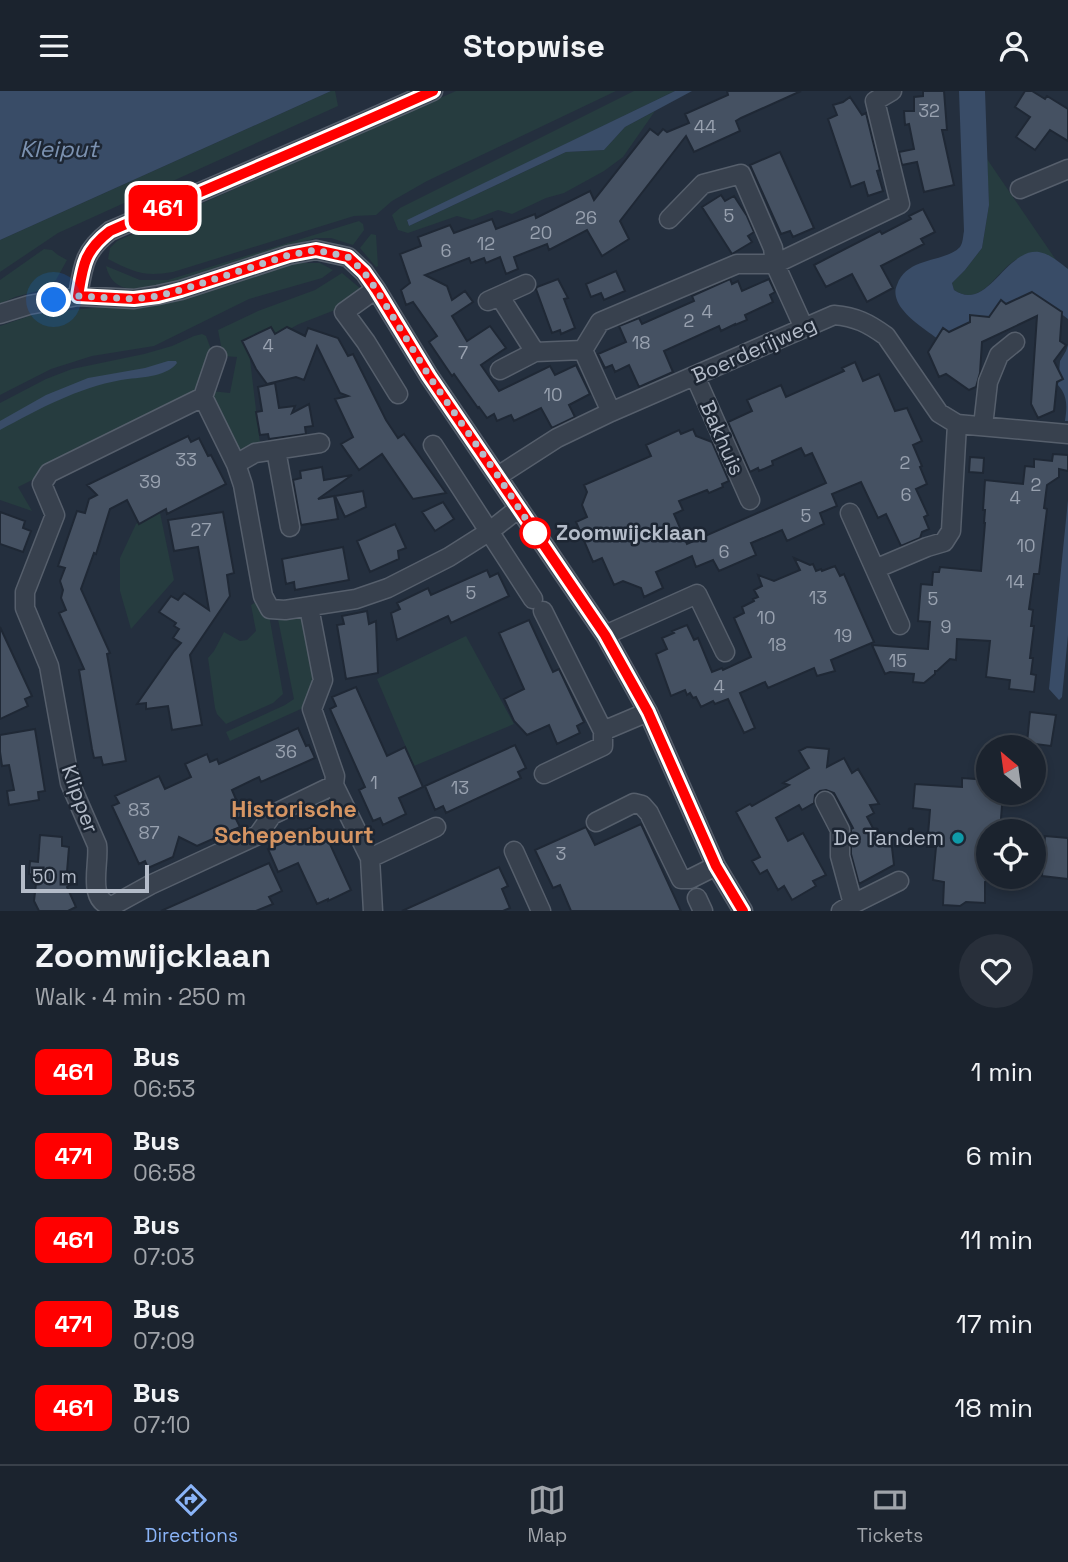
<!DOCTYPE html>
<meta charset="utf-8">
<style>
:root{--surface:#1b232e;--page:#282f3a;--text:#f1f3f6;--muted:#a0a4aa;--line:#39404a;--accent:#8ab4f8}
body{margin:0;font-family:"Space Grotesk",sans-serif;background:var(--page);color:var(--text);height:100vh;display:flex;flex-direction:column;font-size:26px;white-space:nowrap}
*{box-sizing:border-box;margin:0}
p{font-size:23px;color:var(--muted)}
.icon{flex:none;width:38px;height:38px;fill:none;stroke:currentColor;stroke-width:2;stroke-linecap:round;stroke-linejoin:round}
.map{position:relative;height:820px;overflow:hidden}
.details{display:flex;flex-direction:column;background:var(--surface);flex:1}
.details>*{flex:none}
.badge{padding:0 14px;border-radius:10px;font-size:24px;line-height:46px}
.needle{width:46px;rotate:331deg}
.controls{position:absolute;left:976px;top:644px;display:grid;gap:14px}
.controls a{display:grid;place-items:center;width:70px;height:70px;border-radius:50%;background:var(--surface);box-shadow:0 4px 10px #0003,0 0 0 2px var(--line);font-size:35px}
.scale{position:absolute;left:21px;bottom:18px;width:128px;box-sizing:border-box;padding-left:7px;border:4px solid #b4bcc9;border-top:0;font-size:19px;line-height:24px;white-space:nowrap;color:#b4bcc9;-webkit-text-stroke:5px #1d2633;paint-order:stroke}
.you{position:absolute;width:35px;height:35px;margin:-18px;border:5px solid #fff;border-radius:50%;background:#1a73e8;box-shadow:0 0 0 10px #1a73e833}
.map>.badge{position:absolute;translate:-50% -50%;box-shadow:0 0 0 4px #fff}
.round{display:grid;place-items:center;flex:none;width:74px;height:74px;border-radius:37px;background:var(--page)}
.head{display:flex;align-items:center;justify-content:space-between;height:119px;padding:0 35px}
h1{font-size:33px;font-weight:700;line-height:52px}
ul{padding:0;list-style:none}
li{display:flex;align-items:center;gap:21px;height:84px;padding:0 35px}
li div{flex:1}
li b{display:block;font-size:26px}
li em{font-style:normal}
li .badge{min-width:77px;font-weight:700;text-align:center}
header{display:flex;justify-content:space-between;align-items:center;height:91px;padding:0 35px;background:var(--surface);font-size:32px;font-weight:700}
.menu{display:flex;justify-content:space-around;align-items:center;height:98px;border-top:2px solid var(--line);background:var(--surface);font-size:19px;color:var(--muted)}
.menu a{display:grid;justify-items:center;gap:4px}
.menu .on{color:var(--accent)}
.map>svg:first-child{display:block}
</style>
<header><svg class="icon" aria-label="menu" viewBox="0 0 24 24"><path d="M4 6h16M4 12h16M4 18h16"/></svg>Stopwise<svg class="icon" aria-label="person" viewBox="0 0 24 24"><circle cx="12" cy="8" r="4"/><path d="M4 21q1-7 8-7t8 7"/></svg></header>
<div class="map">
<svg width="1068" height="820" viewBox="0 0 1068 820">
<rect width="100%" height="100%" fill="#242f3e"/>
<path fill="#263c3f" d="M331,0H335L338,15L58,142L0,181V149Z
M456,0H616L427,90L392,110L376,124L354,125L173,181C143,186 134,181 108,168L110,157L117,150Z
M634,0H675L407,130L409,135L566,61L604,59L625,36L655,20L623,66L604,80L564,102L546,107L512,123L498,119L472,129L457,125L408,142L398,139L392,124L400,117Z
M987,68L1056,169L1042,162C1033,164 1021,165 1014,170C995,182 981,217 954,199L952,192L965,179L982,157L989,114Z
M359,130L363,133L364,139L353,154L331,147H316C283,157 250,167 217,178C192,186 158,200 132,198C118,197 109,189 106,175L140,189H168Z
M371,143L376,144L378,175L376,176L360,157Z
M44,158L52,159L58,164L67,169L56,189L41,199L15,206L0,213V189Z
M299,172H320L333,179L322,187L249,208L154,255L92,265L51,278L0,304V235L38,222L161,211L285,174Z
M342,182L361,198L335,219L299,233L249,260L261,361L238,365L210,307L211,300L230,302L237,266L223,265L218,239L258,220L315,199Z
M202,243L206,245L212,261L201,296L104,346L38,386L18,396L32,420L0,409V312L46,288L72,278L144,263L172,255L194,245Z
M159,417L174,489L131,538L120,500V467L136,433Z
M259,509L269,524L283,603L273,612L226,633L217,623L215,617L208,567L214,560L224,541L240,550L247,549L256,540L251,514Z
M278,528H305L316,579L310,608L303,617L230,650L226,641L285,614L294,608Z
M466,545L514,633L414,675L377,588Z"/>
<path fill="#394c67" d="M0,0H331L0,149Z
M675,0H692L625,36L604,59L566,61L409,135L407,129Z
M959,0H985L989,114L982,157L965,179L952,192L954,199C988,222 1005,157 1039,161C1050,163 1059,171 1068,178V228L1039,206L1006,215V222L945,253C933,244 911,230 903,219C897,212 893,202 897,194C907,165 945,172 960,156C963,152 963,145 964,140Z
M1068,254V330H1065C1067,316 1068,305 1058,294L1060,270L1066,260Z
M168,270H176L177,272C165,287 139,286 121,289C77,297 39,318 0,339V330L46,304L88,287L145,277Z
M1068,409V544L1062,606L1059,609L1049,598Z"/>
<path fill="#455162" stroke="#1f2835" stroke-width="2" d="M727,0H801L741,27L736,30L740,40L694,61L686,45L620,130L629,148L602,165L587,139L549,159L547,153L514,166L518,178L506,183L500,166L486,172L484,167L471,172L469,167L425,184L447,195L452,209L465,200L473,211L452,225L467,250L490,235L506,257L481,274L499,300L550,275L555,284L576,274L590,303L569,314L575,326L552,337L541,317L514,330L511,324L497,330L494,323L487,327L479,316L478,317L454,283L452,285L429,251L437,245L413,211L406,214L401,199L410,192L400,163L421,155L418,146L450,134L454,142L492,128L496,138L535,123L536,127L590,100L594,109L650,38L658,44L663,38L667,41L689,32L685,23L728,4Z
M923,0H944L947,39H942L954,94L924,101L917,71L902,74L899,61L914,58L909,33L905,34L904,20H914V6L923,5Z
M1025,0H1032L1045,8L1047,5L1068,18V50L1050,39L1035,59L1016,46L1030,26L1015,16Z
M850,6L862,24L866,22L880,79L877,80L883,100L868,105L864,91L851,96L828,28L837,24L833,14L843,11Z
M780,61L814,137L793,146L790,140L781,143L750,74Z
M721,104L725,110L734,105L747,125L754,141L748,145L752,151L732,163L702,116Z
M923,118L935,141L921,148L924,153L881,175L893,197L867,211L852,183L826,196L814,174L880,140L882,143L911,128L909,125Z
M616,180L625,200L604,209L601,202L591,206L586,193Z
M558,188L568,207L564,208L575,237L561,243L560,239L552,242L536,198L537,196Z
M730,188L732,193L738,190L742,200L769,188L775,201L770,204L773,211L745,224L747,229L735,234V233L721,240L719,235L664,260L673,281L639,296L629,274L615,281L612,274L605,277L598,263L626,251L619,235L639,227L642,233L694,210L692,205Z
M1032,201L1062,221L1060,250L1066,254L1054,270L1063,288L1057,291L1054,320L1038,327L1031,313L1037,225L982,251L980,282L976,296L969,299L946,283L939,286L928,261L943,237L949,241L970,231V224L989,226L1001,209L1006,213Z
M271,236L275,243L287,236L305,245L308,237L338,247L348,265L353,263L386,329L398,347L404,343L446,402L413,408L382,363L359,379L341,353L353,346L335,308L348,305L340,302L317,255L304,289L296,286L267,293L256,278L242,250Z
M855,271L863,290L879,283L895,320L907,317L922,350L913,354L922,375L920,376L927,393L916,398L928,424L924,426L929,438L922,441L920,447L901,455L886,423L878,427L861,391L832,403L837,415L820,422L824,433L787,450L782,439L756,450L751,452L756,464L719,480L713,469L696,476L692,465L656,481L663,497L644,506L641,497L623,490L614,494L602,467L593,471L576,431L587,426L582,414L587,401L584,394L651,365L646,354L679,339L681,343L693,338L696,345L712,351L729,390L722,393L723,396L709,402L707,399L679,410L683,419L674,423L687,453L826,392L812,362L805,365L801,357L772,370L773,374L759,380L758,377L750,381L728,331L752,320L747,309L781,294L786,306L844,280L842,277Z
M275,292L279,317L295,315L292,322L309,313L313,335L305,336L306,343L269,348L268,343L260,344L256,321L262,320L258,296Z
M188,345L191,351L199,347L208,365L211,364L226,393L167,423L166,418L139,433L127,409L110,418L96,463L94,462L81,498L110,562L107,563L126,670L103,674L101,666L94,667L92,658L79,579L84,578L59,522L66,519L61,507L63,499L60,490L65,477L58,475L77,420L85,422L89,408L97,404L87,394Z
M1053,363L1068,364V380L1059,378V386L1047,394L1044,417L1047,418L1039,483H1034L1029,518L1033,519L1031,535H1034L1030,567H1033L1031,583L1036,584L1034,601L1009,598L1010,589L986,586L990,550L957,548L956,569L950,568L937,580H935V583L924,592L913,591L914,583L890,581L885,583L872,554L928,558L930,531L918,530L921,493L932,494L933,481H939L940,476L981,480L985,432H984L985,419H983L985,389L1023,393L1025,375L1034,376V368L1052,370Z
M970,366L984,367L983,382L969,381Z
M322,376L324,389L352,384L318,408L334,405L338,428L301,434L293,389L301,387L300,380Z
M363,400L366,416L345,426L335,405Z
M443,411L454,428L435,440L422,421Z
M0,421L25,430L23,437L31,440L23,461L0,453Z
M223,421L234,482L227,484L230,505L190,564L202,634L172,639L168,615L146,618V612L137,613L174,560L181,552L173,547L179,538L174,535L176,532L159,521L171,505L178,509L184,502L209,519L198,456L174,460L168,429Z
M395,433L406,457L398,460L399,468L370,481L357,450Z
M343,456L349,489L295,499L294,491L286,493L282,468Z
M794,467L810,474L813,473L816,480L821,478L822,480L835,475L840,485L844,483L874,551L831,569L835,580L817,585L814,577L768,597L765,591L740,602L755,637L744,642L728,608L715,613L713,610L701,616L696,606L693,607L690,602L687,604L685,599L671,605L656,563L667,558L662,547L674,542L672,540L687,534L694,549L698,547L712,581L722,577L723,579L751,566L734,527L744,522L742,516L754,510L753,508L758,506L754,499L762,495L758,484L774,490L800,479Z
M487,479L490,486L498,482L509,505L451,532L448,525L397,549L391,522L400,518L397,512L428,497L431,504Z
M367,520L369,533L376,530L378,582L346,588L337,534L344,533L342,525Z
M529,529L553,581L559,578L584,631L577,635L580,642L557,653L549,634L527,644L514,630L504,608L524,598L499,542Z
M0,536L32,605L25,608L28,615L0,628Z
M356,596L387,665L405,656L423,696L399,707L406,723L383,734L380,727L373,730L359,699L365,696L330,618L336,615L332,606Z
M1030,621L1056,624L1051,655L1027,652Z
M298,637L306,655L309,654L315,667L261,691L259,686L232,699L243,725L236,728L240,736L197,755L179,746L173,766L148,777L145,770L139,773L112,715L119,712L115,705L159,685L165,698L191,686L185,673L207,663L210,671L217,668L219,673Z
M35,638L45,700L38,701L39,709L9,714L7,700L14,699L9,674L2,675L0,661V644Z
M515,654L526,677L518,681L521,687L446,722L443,715L435,719L425,695Z
M807,656L829,658L827,676L844,667L852,682L858,678L879,713L870,714L874,722L867,726L882,754L891,748L894,774L859,793L851,763V738L853,737L834,702L826,699L820,700L815,704L814,712L802,719L799,714L776,727L788,750L803,742L826,784L813,790L816,795L792,809L784,795L778,799L767,779L760,783L752,770L760,766L736,721L750,713L752,715L789,694L783,692L809,677L799,660Z
M962,687L989,689V702H1003L1000,740H989V787L985,791V812L966,811L960,815L943,814L944,791L933,789L936,756H927L930,719L913,717L915,693L962,696Z
M641,733L681,820H571L560,794L553,797L535,759L586,736L595,754Z
M314,735L317,743L324,740L351,799L328,810V808L317,813L298,772L278,781L268,758L286,750V748Z
M40,744L62,746V755L69,756L67,781H72L71,793L67,796L76,816L68,820H39L34,810L37,784L29,783L30,770L38,771Z
M1045,745L1068,747V788L1042,785Z
M269,772L282,800L269,806L273,813L256,820H161Z
M499,776L508,795L502,798L510,817L503,820H402Z"/>
<g fill="none" stroke-linecap="round" stroke-linejoin="round">
<g stroke="#565f6c" stroke-width="21">
<path id="minor" d="M1020,98L1068,78
M669,128L703,93L741,83L773,157L775,173L804,237
M376,198L344,221L366,251L398,303
M78,205C83,174 84,160 110,140C218,93 326,48 433,0
M500,206L535,261L500,279
M488,210L526,193
M0,223L29,214L78,205L134,208L158,204L181,199L289,164L316,159L348,166L364,181L376,198L429,285L605,544L648,621L716,775L743,820
M583,259L611,321
M535,261L583,259L600,231L737,173H775L900,113L875,10L892,0
M217,265L203,306L49,382L42,393L55,424L25,501V517L49,575L70,692L97,754C100,772 86,810 112,815L150,794L258,744L272,724L334,694L335,685L312,618L323,589L309,516
M695,285L750,409
M203,306L236,373L243,394L263,505L270,518L285,519L356,508L388,497L449,466L490,440L519,417
M983,335L988,291L999,264L1015,251
M433,354L533,508
M276,359L290,436
M236,373L255,362L320,352
M498,385L557,347L611,321L834,224C856,226 868,232 886,245L939,322L957,333L1068,343
M850,422L875,478
M543,520L603,640L648,621
M900,534L875,478L927,456L944,451L951,440L957,333
M605,544L697,503L725,561
M544,683L603,655V640
M334,694L370,767L373,820
M825,710L840,739V765L853,813L841,820
M596,731L634,712L642,714L649,722L681,788H690L716,775
M514,760L541,820
M370,767L436,736
M697,807L703,820
M853,813L899,790"/>
</g>
<use href="#minor" stroke="#38414e" stroke-width="18"/>
</g>
<g fill="none" stroke-linecap="round" stroke-linejoin="round">
<g stroke="#fff" stroke-width="16">
<path id="line" d="M433,0C326,48 218,93 110,140C84,160 83,174 78,205L134,208L158,205L181,199L289,164L316,159L348,166L364,181L376,198L429,285L605,544L648,621L716,775L743,820"/>
</g>
<use href="#line" stroke="#f00" stroke-width="10"/>
<path stroke="#b4bcc9" stroke-width="7" stroke-dasharray="0 12.6" d="M54,209L78,205L134,208L158,205L181,199L289,164L316,159L348,166L364,181L376,198L429,285L498,385L535,442"/>
</g>
<circle fill="#fff" stroke="#f00" stroke-width="3.5" cx="535" cy="442" r="14"/>
<circle fill="#0f9aa8" stroke="#1d2633" stroke-width="2.5" cx="958" cy="747" r="7"/>
<g text-anchor="middle" stroke-width="5" stroke-linejoin="round" paint-order="stroke">
<g font-size="18" fill="#98a1af">
<text x="929" y="26">32</text>
<text x="705" y="42">44</text>
<text x="729" y="131">5</text>
<text x="586" y="133">26</text>
<text x="541" y="148">20</text>
<text x="486" y="159">12</text>
<text x="446" y="166">6</text>
<text x="707" y="227">4</text>
<text x="689" y="236">2</text>
<text x="641" y="258">18</text>
<text x="268" y="261">4</text>
<text x="463" y="268">7</text>
<text x="553" y="310">10</text>
<text x="186" y="375">33</text>
<text x="905" y="378">2</text>
<text x="150" y="397">39</text>
<text x="1036" y="400">2</text>
<text x="906" y="410">6</text>
<text x="1015" y="413">4</text>
<text x="806" y="431">5</text>
<text x="201" y="445">27</text>
<text x="1026" y="461">10</text>
<text x="724" y="467">6</text>
<text x="1015" y="497">14</text>
<text x="471" y="508">5</text>
<text x="818" y="513">13</text>
<text x="933" y="514">5</text>
<text x="766" y="533">10</text>
<text x="946" y="542">9</text>
<text x="843" y="551">19</text>
<text x="777" y="560">18</text>
<text x="898" y="576">15</text>
<text x="719" y="602">4</text>
<text x="286" y="667">36</text>
<text x="374" y="698">1</text>
<text x="460" y="703">13</text>
<text x="139" y="725">83</text>
<text x="149" y="748">87</text>
<text x="561" y="769">3</text>
</g>
<g font-size="21" fill="#b4bcc9" stroke="#1d2633">
<text transform="translate(754 259) rotate(-24)" y="7">Boerderijweg</text>
<text transform="translate(722 347) rotate(66)" y="7">Bakhuis</text>
<text transform="translate(80 708) rotate(70)" y="7">Klipper</text>
</g>
<g font-size="21" font-weight="bold" fill="#b4bcc9" stroke="#1d2633" text-anchor="start">
<text x="556" y="449">Zoomwijcklaan</text>
</g>
<g font-size="21" fill="#b4bcc9" stroke="#1d2633" text-anchor="end">
<text x="944" y="754">De Tandem</text>
</g>
<g font-size="23" font-style="italic" fill="#7c92b1" stroke="#1d2633">
<text x="59" y="66">Kleiput</text>
</g>
<g font-size="23" font-weight="bold" fill="#d59563" stroke="#1d2633">
<text x="294" y="726">Historische<tspan x="294" dy="26">Schepenbuurt</tspan></text>
</g>
</g>
</svg>
<div class="controls">
<a><svg class="needle" viewBox="-14 -14 28 28"><path d="M0-13l5 13h-10z" fill="#e53935"/><path d="M0 13l5-13h-10z" fill="#a0a4aa"/></svg></a>
<a><svg class="icon" aria-label="locate" viewBox="0 0 24 24"><circle cx="12" cy="12" r="6"/><path d="M12 2v4M12 18v4M2 12h4M18 12h4"/></svg></a>
</div>
<div class="scale">50 m</div>
<div class="you" style="left:54px;top:209px"></div>
<b class="badge" style="left:163px;top:117px;background:#f00;color:#fff">461</b>
</div>
<section class="details">
<div class="head"><div><h1>Zoomwijcklaan</h1><p>Walk · 4 min · 250 m</p></div><a class="round"><svg class="icon" aria-label="heart" viewBox="0 0 24 24"><path d="M12 20l-8-8c-3-5 5-10 8-4 3-6 11-1 8 4z"/></svg></a></div>
<ul>
<li><span class="badge" style="background:#f00;color:#fff">461</span><div><b>Bus</b><p>06:53</p></div><em>1 min</em></li>
<li><span class="badge" style="background:#f00;color:#fff">471</span><div><b>Bus</b><p>06:58</p></div><em>6 min</em></li>
<li><span class="badge" style="background:#f00;color:#fff">461</span><div><b>Bus</b><p>07:03</p></div><em>11 min</em></li>
<li><span class="badge" style="background:#f00;color:#fff">471</span><div><b>Bus</b><p>07:09</p></div><em>17 min</em></li>
<li><span class="badge" style="background:#f00;color:#fff">461</span><div><b>Bus</b><p>07:10</p></div><em>18 min</em></li>
</ul>
</section>
<nav class="menu">
<a class="on"><svg class="icon" aria-label="directions" viewBox="0 0 24 24"><path d="M12 3l9 9-9 9-9-9zM9 14v-3h6M13 9l2 2-2 2"/></svg>Directions</a>
<a><svg class="icon" aria-label="map" viewBox="0 0 24 24"><path d="M3 6l6-2 6 2 6-2v14l-6 2-6-2-6 2zM9 4v14M15 6v14"/></svg>Map</a>
<a><svg class="icon" aria-label="tickets" viewBox="0 0 24 24"><path d="M3 7h18v10H3zM15 7v10"/></svg>Tickets</a>
</nav>
